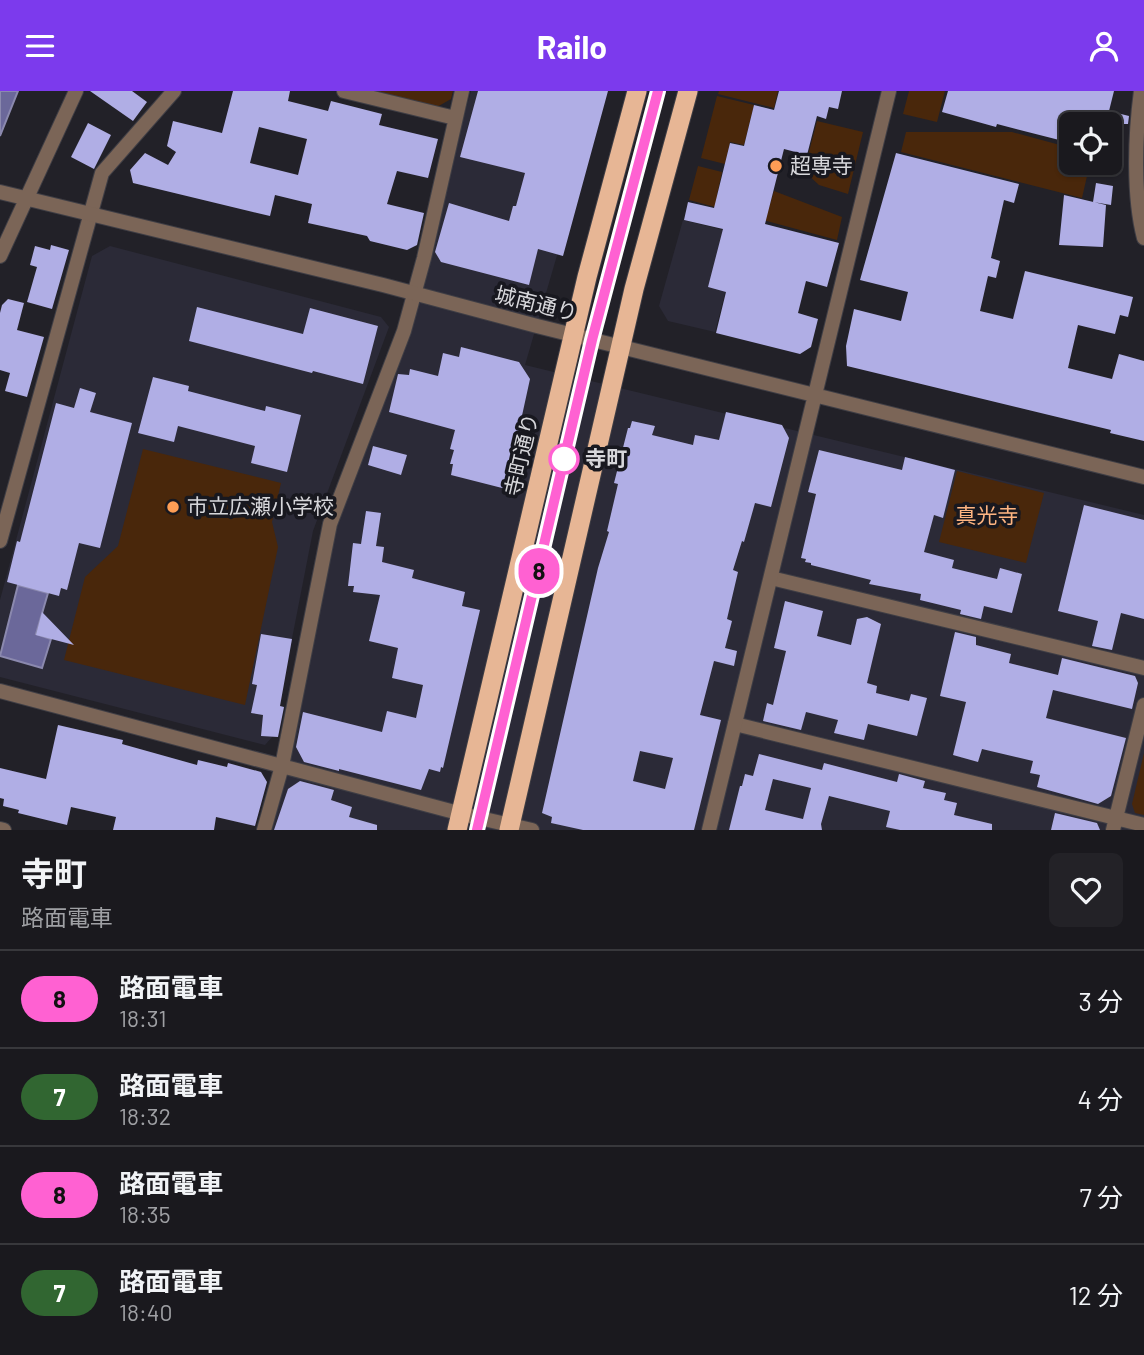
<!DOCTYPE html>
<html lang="ja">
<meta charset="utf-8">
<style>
:root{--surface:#1a191e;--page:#232227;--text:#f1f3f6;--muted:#9fa0a4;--line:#38383c;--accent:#7c3aed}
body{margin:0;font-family:Barlow,"Noto Sans JP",sans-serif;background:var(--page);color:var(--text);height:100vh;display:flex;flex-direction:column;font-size:26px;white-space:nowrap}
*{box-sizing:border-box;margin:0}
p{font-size:23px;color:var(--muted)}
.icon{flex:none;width:38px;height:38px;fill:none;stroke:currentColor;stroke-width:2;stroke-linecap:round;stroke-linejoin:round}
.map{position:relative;height:739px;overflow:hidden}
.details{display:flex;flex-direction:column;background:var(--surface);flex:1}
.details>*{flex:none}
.badge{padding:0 14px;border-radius:23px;font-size:24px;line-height:46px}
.controls{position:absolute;left:1059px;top:21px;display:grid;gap:14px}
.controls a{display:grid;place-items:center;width:63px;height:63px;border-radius:10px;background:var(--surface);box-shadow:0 2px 5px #0004,0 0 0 2px var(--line);font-size:35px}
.map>.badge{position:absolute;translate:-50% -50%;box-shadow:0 0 0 4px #fff}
.round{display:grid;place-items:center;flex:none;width:74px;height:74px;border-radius:10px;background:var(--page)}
.head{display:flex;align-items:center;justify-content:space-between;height:119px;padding:0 21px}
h1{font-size:33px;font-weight:700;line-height:52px}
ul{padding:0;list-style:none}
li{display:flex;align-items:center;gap:21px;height:98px;padding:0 21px;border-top:2px solid var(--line)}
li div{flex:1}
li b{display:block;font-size:26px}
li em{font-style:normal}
li .badge{min-width:77px;font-weight:700;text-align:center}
header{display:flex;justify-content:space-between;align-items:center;height:91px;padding:0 21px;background:var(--accent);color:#fff;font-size:32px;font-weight:700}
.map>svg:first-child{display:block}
</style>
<header><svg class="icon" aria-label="menu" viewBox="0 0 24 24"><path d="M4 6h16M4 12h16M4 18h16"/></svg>Railo<svg class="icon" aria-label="person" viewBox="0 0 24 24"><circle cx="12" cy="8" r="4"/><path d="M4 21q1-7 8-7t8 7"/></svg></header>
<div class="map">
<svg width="1144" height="739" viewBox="0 0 1144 739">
<rect width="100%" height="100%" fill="#222128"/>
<path fill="#2b2a37" d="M471,0H605L525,274L1144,424V739H265L330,436L402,246Z
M683,129L760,148L745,207L725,202L715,241L668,230L659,215Z
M110,155L381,226L389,236L313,440L273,645L265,654L0,586V509L92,165Z"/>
<path fill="#49270b" d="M371,0H453L451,8L437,16Z
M719,0H778L774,17L718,3Z
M909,0H945L937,31L903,23Z
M717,5L754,14L744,54L730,51L725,73L701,67Z
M817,30L863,41L848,103L819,94L804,80Z
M906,41H1012L1071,57V72H1090L1082,107L901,61Z
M698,75L722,81L717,104L769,117L774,100L842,126L837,149L689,109Z
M143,358L281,392L272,431L278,456L245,614L64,569L85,486L118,455Z
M957,380L1044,402L1026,472L939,451Z
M1144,662V724L1135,722L1132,713Z"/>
<path fill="#6b689a" stroke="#8b89ae" stroke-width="2" d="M0,0H18L0,45Z
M18,494L48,502L36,543L51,548L42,577L0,565Z"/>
<path fill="#b0aee5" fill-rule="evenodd" d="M90,0H132L147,11L133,30Z
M233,0H290L288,10L328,20L331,10L382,23L379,34L438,48L428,87L397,80L387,113L424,122L417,154L407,159L370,150L367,145L308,132L312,113L275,104L270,125L133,92L130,79L145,62L168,74L176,61L167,55L173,30L222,42ZM259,36L307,48L298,84L250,72Z
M478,0H608L563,165L538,158L529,194L441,171L435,161L449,112L509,130L513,115H516L525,82L460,66Z
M779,0H842L838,18L829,16L826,28L817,25L807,64L784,58L765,133L839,152L827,196L806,190L798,222L818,228L811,256L800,263L716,242L726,201L708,196L723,138L684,129L688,111L714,117L730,52L744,55L754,14L774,19Z
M948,0H1114L1109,20L1129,25L1128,33H1071V52L997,33L996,36L942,21Z
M88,32L111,44L94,78L71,66Z
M896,62L1019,93L1014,112L1004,109L991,167L1000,170L996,187L988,185L980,220L1013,228L1025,180L1133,206L1128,226L1120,224L1115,243L1078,234L1068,277L1112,288L1119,263L1144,270V350L1110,342L1111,339L847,275L846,255L854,218L901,230L908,201L860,189Z
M1096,92L1113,95L1111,114L1093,111Z
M1064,104L1106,114L1103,156L1059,154Z
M51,154L69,159L52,218L27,211L37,176L30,174L35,155L50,159Z
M8,208L24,212L17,239L44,246L27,306L5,300L10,282L0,279V222L2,214Z
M197,216L303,243L310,217L378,235L363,293L313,280L312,282L189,250Z
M461,256L519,271L530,288L506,398L451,384L453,373H450L454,359L450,358L455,339L389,321L398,283L409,284L410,278L438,285L443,262L459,266Z
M153,286L189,295L188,300L265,320L266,315L301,324L287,381L251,372L255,355L178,335L174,351L138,342Z
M80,297L96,302L90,321L132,332L100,457L79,452L67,499L61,497L59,505L7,491L17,450L20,451L56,312L74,317Z
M726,321L782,334L789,347L771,416L755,412L744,451L742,450L733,479L738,481L727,528L732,530L725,557L737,560L734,575L714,570L700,624L721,629L694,739H583L551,732L552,726L542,722L598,477L609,441L607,440L618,393L614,392L628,337H630L632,330L655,335L652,344L693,354L695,344L719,349ZM640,660L673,667L665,698L633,690Z
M373,355L407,364L401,384L368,374Z
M819,359L902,379L905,366L955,379L943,427L934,424L924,461L954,469L952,477L997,488L1000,477L1022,483L1012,522L984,515L981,528L960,523L961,519L920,509L921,503L869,493L871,489L811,474V472L805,471L806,468L801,467L816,403L808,401Z
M1084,414L1144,429V528L1121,522L1112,559L1092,555L1098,530L1058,520Z
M366,420L381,422L376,455L384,456L382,471L414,479L412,487L465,501L462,515L480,519L443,677L441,676L440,681L429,678L421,699L339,678V680L304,671L296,656L303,621L382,641L387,620L416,627L423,594L392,587L398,557L369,550L380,504L353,501L354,495H348L353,452L361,453Z
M785,510L823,520L817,545L851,554L857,528L867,526L881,533L867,592L877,595L876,602L909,610L911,603L927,607L917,645L868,633L864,649L834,642L838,629L806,621L801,639L763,630L767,612L773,614L786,560L774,557Z
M42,521L74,554L36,544Z
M955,541L976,546V554L1011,563L1009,572L1058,584L1062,567L1135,585L1138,592L1132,618L1053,599L1046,627L1126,647L1111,705L1098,713L1037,696L1040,684L1030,682L1033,670L982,658L978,671L953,664L966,611L940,605Z
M261,543L292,548L280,615L284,616L278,646L261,645L263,624L251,622L257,594L252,593Z
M58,634L123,649L122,653L197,674L198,669L227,676L228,672L261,681L267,691L255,735L216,726L214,739H113L116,726L71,716L67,734L18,722L19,719L3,715L4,708L0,707V677L46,688Z
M759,663L822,679L824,672L897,691L899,683L925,690L923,697L946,702L944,709L957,712L954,724L992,733V739H900L886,736L890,720L829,705L821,733L822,739H729L740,695H742L745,683L753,685ZM773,688L811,697L803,728L765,719Z
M300,690L334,699L331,709L352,716L349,726L377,734V739H274L288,698Z
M1055,722L1097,732L1100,739H1051Z"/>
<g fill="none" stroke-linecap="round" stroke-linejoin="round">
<g stroke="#3f3e45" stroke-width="16">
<path id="minor" d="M344,0L455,27
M0,450L102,82L174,0
M771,487L1144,577
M0,600L462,723L532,739
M735,633L1144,734
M0,738L4,739
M264,739L282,675L330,433L404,240L424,167L462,0
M1113,739L1144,614"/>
</g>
<g stroke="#3f3e45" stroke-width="16">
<path id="tertiary" d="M1141,0C1135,44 1133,105 1144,147
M0,101L383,194L537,235L1144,386
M0,165L76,0
M709,739L889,0"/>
</g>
<g stroke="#3f3e45" stroke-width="21">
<path id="trunk" d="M457,739L587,186L637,0
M509,739L634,198L688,0"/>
</g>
<use href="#minor" stroke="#7b6557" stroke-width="14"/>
<use href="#tertiary" stroke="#7b6557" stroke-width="14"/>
<use href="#trunk" stroke="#e7b695" stroke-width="19"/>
<path stroke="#8c8c91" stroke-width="2" d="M477,739L517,575L592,249L658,0"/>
</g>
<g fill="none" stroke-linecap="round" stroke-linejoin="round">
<g stroke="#fff" stroke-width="16">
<path id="line" d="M477,739L592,249L658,0"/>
</g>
<use href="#line" stroke="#ff61d2" stroke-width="10"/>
</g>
<g fill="#fd9d55" stroke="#18181f" stroke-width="2.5">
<circle cx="776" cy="75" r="7"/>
<circle cx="173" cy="416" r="7"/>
</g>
<circle fill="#fff" stroke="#ff61d2" stroke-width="3.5" cx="564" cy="368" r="14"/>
<g text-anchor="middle" stroke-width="7" stroke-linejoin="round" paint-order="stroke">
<g font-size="21" fill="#d7d7db" stroke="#18181f" text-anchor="start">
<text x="790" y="82">超専寺</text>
<text x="187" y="423">市立広瀬小学校</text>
</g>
<g font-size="21" fill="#d7d7db" stroke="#18181f">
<text transform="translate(536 213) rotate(14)" y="7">城南通り</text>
<text transform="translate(522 364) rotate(-77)" y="7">寺町通り</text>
</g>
<g font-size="21" font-weight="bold" fill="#d7d7db" stroke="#18181f" text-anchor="start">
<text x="585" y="375">寺町</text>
</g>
<g font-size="21" fill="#fdb481" stroke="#18181f">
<text x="987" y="432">真光寺</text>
</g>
</g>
</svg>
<div class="controls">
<a><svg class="icon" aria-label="locate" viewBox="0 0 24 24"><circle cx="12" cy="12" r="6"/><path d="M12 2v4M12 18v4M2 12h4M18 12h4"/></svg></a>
</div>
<b class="badge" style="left:539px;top:480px;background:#ff61d2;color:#111">8</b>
</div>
<section class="details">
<div class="head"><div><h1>寺町</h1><p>路面電車</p></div><a class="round"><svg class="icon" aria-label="heart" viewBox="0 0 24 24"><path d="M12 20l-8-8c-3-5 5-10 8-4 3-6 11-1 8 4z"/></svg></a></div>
<ul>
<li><span class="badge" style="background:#ff61d2;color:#111">8</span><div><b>路面電車</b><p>18:31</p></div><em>3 分</em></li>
<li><span class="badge" style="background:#316631;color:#fff">7</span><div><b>路面電車</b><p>18:32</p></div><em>4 分</em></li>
<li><span class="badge" style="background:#ff61d2;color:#111">8</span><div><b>路面電車</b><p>18:35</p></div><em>7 分</em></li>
<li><span class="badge" style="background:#316631;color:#fff">7</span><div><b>路面電車</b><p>18:40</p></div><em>12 分</em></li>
</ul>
</section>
